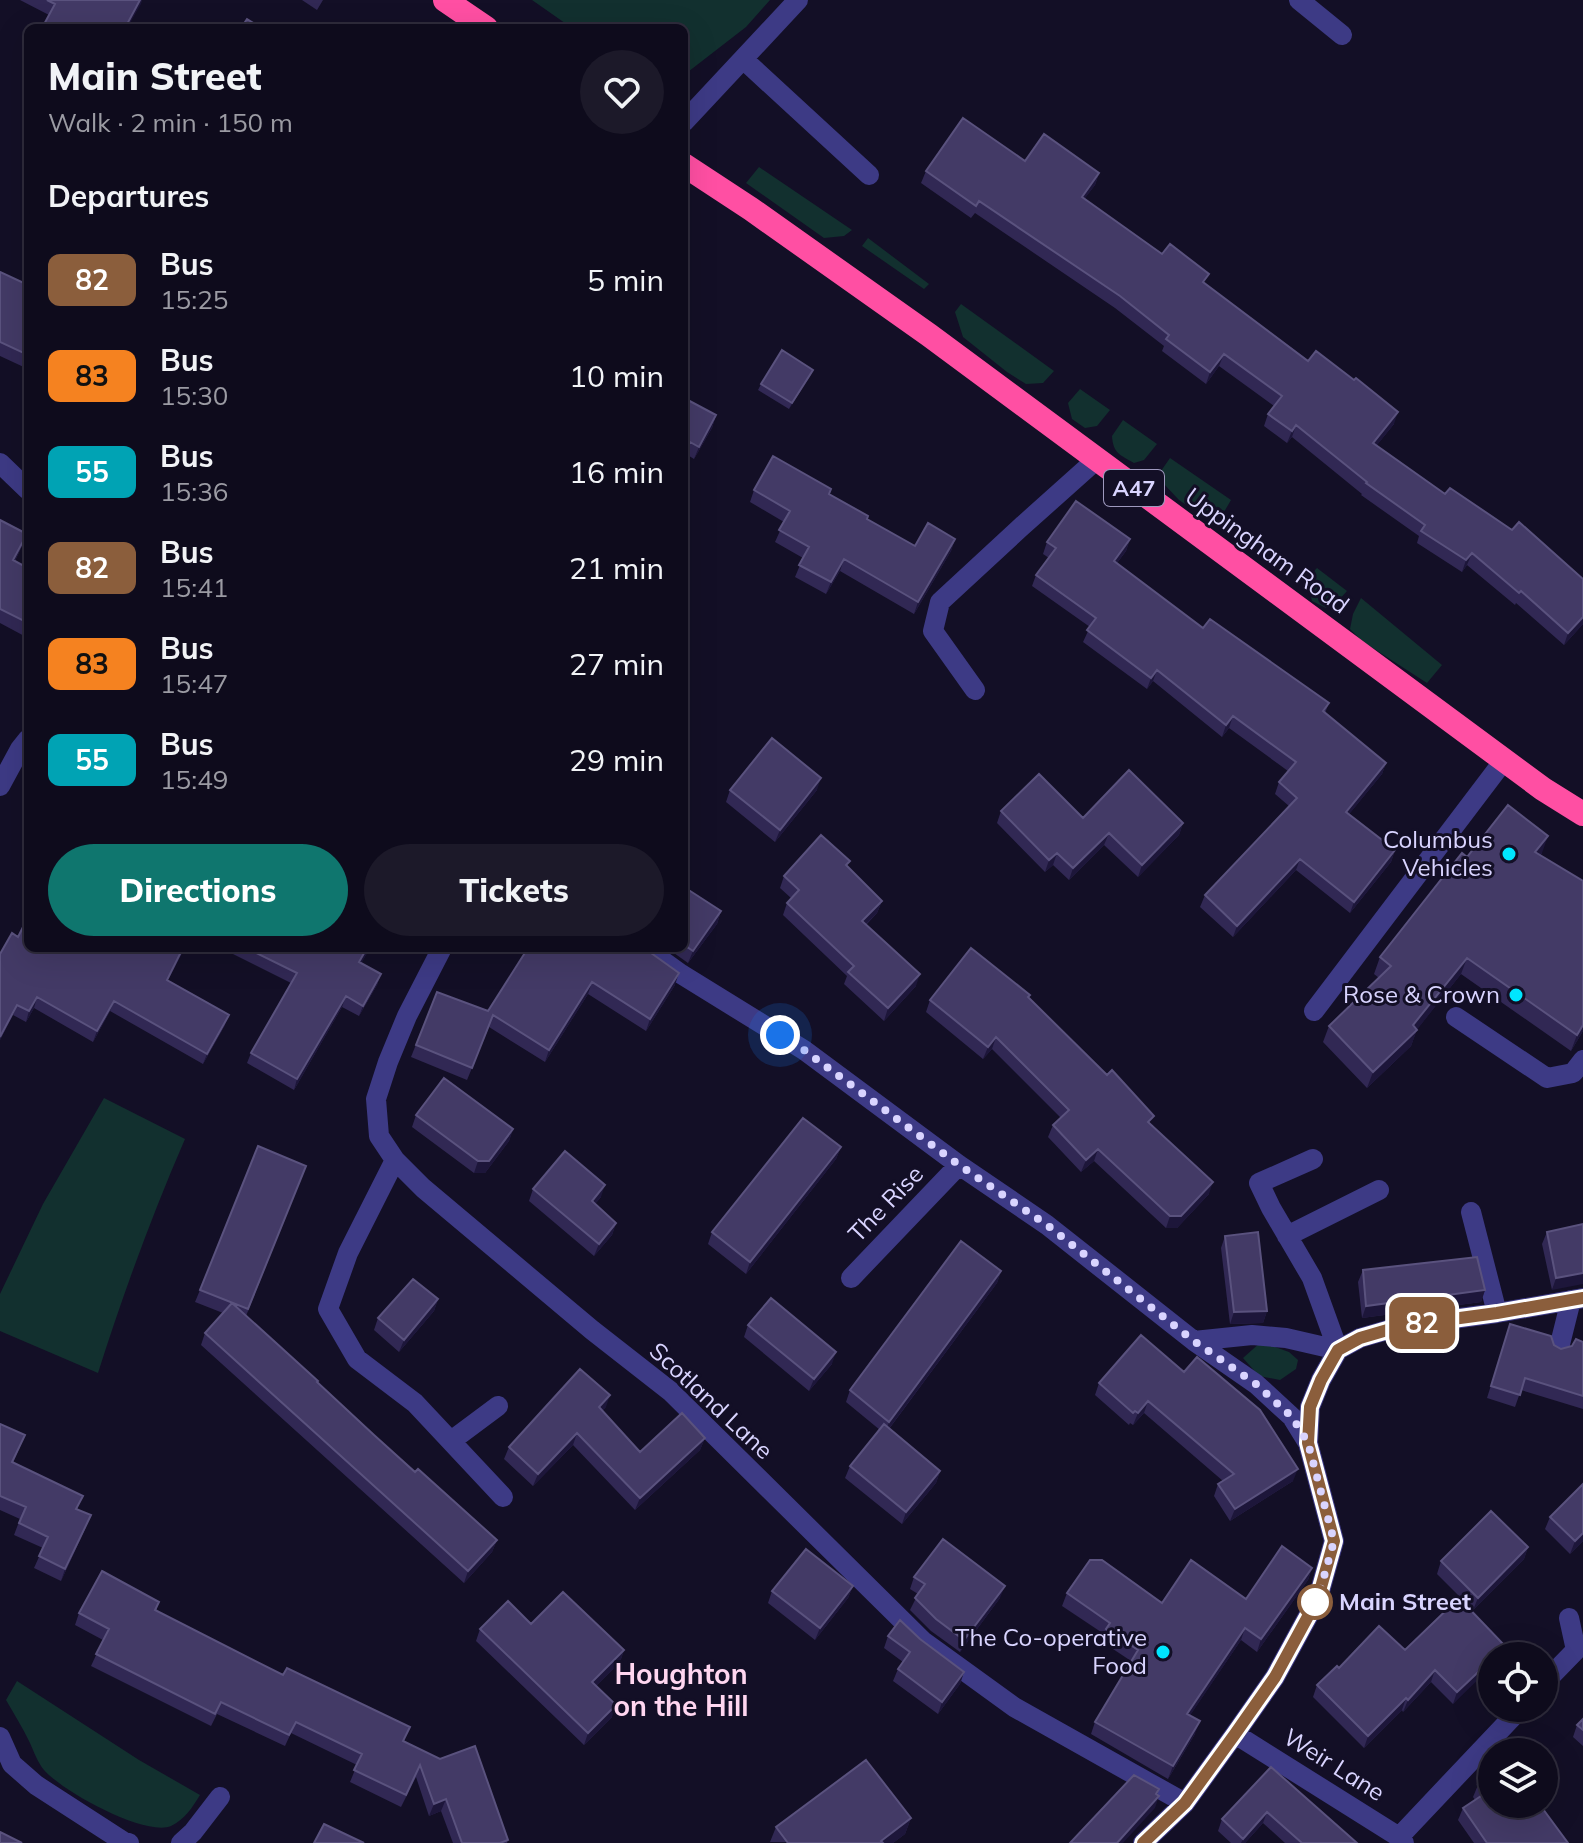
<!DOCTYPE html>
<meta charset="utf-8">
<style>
:root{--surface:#0e0b1c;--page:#1c1929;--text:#f1f3f6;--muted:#9b9ba3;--line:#2e2b3b;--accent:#0f766e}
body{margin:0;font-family:Mulish,sans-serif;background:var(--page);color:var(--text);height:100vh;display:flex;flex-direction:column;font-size:30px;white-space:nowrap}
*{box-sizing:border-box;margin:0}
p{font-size:26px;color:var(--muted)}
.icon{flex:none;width:44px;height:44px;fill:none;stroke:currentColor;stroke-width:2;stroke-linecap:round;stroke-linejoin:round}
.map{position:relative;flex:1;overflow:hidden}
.sheet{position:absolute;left:24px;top:24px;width:664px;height:928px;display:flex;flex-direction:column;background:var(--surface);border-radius:12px;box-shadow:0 8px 32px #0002,0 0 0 2px var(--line)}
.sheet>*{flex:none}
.badge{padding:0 16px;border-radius:12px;font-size:28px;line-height:52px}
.tools{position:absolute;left:1478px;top:1642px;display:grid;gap:16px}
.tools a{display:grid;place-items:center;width:80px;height:80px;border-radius:50%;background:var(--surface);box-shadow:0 8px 32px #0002,0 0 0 2px var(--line);font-size:40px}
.you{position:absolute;width:40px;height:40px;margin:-20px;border:6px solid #fff;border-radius:50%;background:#1a73e8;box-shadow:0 0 0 12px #1a73e833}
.map>.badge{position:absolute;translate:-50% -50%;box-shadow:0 0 0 4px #fff}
h2{padding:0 24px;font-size:30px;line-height:72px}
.round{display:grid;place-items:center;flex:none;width:84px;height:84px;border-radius:42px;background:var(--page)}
.overview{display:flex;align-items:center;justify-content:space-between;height:136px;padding:0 24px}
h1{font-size:38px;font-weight:800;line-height:60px}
.action{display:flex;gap:16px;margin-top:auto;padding:16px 24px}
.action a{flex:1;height:92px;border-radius:48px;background:var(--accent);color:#fff;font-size:32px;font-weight:800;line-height:92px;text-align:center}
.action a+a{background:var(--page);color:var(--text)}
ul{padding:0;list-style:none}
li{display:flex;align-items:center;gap:24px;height:96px;padding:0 24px}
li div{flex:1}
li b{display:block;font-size:30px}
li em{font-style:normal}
li .badge{min-width:88px;font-weight:700;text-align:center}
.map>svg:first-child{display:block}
</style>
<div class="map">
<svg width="1583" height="1843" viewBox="0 0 1583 1843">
<rect width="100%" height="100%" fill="#130f26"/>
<path fill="#12302f" d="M532,0H770L746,27L684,75V28H572Z
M759,167L852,230L844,236L824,238L746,183Z
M868,238L929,284L924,289L862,246Z
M961,304L1054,371L1043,383L1026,384L1007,372L963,337L955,312Z
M1080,389L1110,410L1097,426L1085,428L1072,419L1068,403Z
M1123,420L1157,444L1144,460L1134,463C1120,455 1113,453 1112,436Z
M1170,458L1231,500L1224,512L1192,509L1179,500L1163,483L1161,471Z
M1317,568L1347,591L1338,601L1326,608L1312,601C1309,589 1307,578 1317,568Z
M1361,598L1442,665L1427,683L1362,641L1350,629L1353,614Z
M104,1098L185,1139C152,1215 123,1294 98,1373L0,1331V1294L43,1204Z
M1261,1342L1289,1352L1298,1360L1296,1369L1280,1380L1259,1376L1243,1358Z
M17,1681L139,1760L200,1795C192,1808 185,1819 171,1826C145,1837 62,1791 44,1770C38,1763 34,1752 30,1743C23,1728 14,1714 6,1700Z"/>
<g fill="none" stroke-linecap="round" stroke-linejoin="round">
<path stroke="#3d3a85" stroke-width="20" d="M1299,0L1342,35
M743,59L869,175
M684,122L798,0
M0,463L28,490
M975,690L933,631L940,602L1020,528L1096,460
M0,786L20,749L28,739
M442,948L407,1016L388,1062L376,1099L379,1136L395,1160L423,1188L592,1330L670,1391L923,1641L1014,1707L1185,1803
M645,948L681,974L804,1050L959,1165L1047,1225L1194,1341L1256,1384L1292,1417L1308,1443
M1314,1011L1505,759
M1456,1017L1547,1078L1573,1073L1583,1060
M1313,1159L1259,1183L1271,1208L1312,1278L1338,1350
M395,1160L348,1253L328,1309L357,1359L415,1403L503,1497
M1471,1212L1497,1313
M1287,1236L1379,1190
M851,1278L959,1165
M1194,1341L1252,1335L1286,1338L1338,1350
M1559,1348L1571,1300
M451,1441L498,1406
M1544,1683L1576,1650L1569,1618
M1235,1734L1399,1837L1404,1843
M0,1737L12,1764L36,1785L124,1842L129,1843
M1399,1837L1521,1708
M181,1843L193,1832L220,1797
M1143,1843L1185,1803L1235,1734L1275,1677L1318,1598L1334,1541L1308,1443L1310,1407L1321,1380L1338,1350L1360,1338L1401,1326L1497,1313L1583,1298"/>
<path stroke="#ff4fa3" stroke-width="24" d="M445,0L486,28
M684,165L751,209L929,335L1543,789L1583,814"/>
</g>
<path fill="#312854" d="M20,0H142L127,28H42L49,15Z
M302,0H323L317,10Z
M28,53V66L24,64Z
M1025,161L1099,173L1095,185L1084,199L1206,284L1394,424L1376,446L1445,494L1583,579V624L1564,645L1516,603L1515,605L1467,565L1462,572L1417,543L1419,536L1361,495L1362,494L1292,437L1287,443L1264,426L1268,414L1274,406L1219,366L1206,384L1162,351L1164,346L1115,308L975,213L971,218L921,183L926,171Z
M0,272L28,285V369L0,356Z
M813,370L810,376L789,409L758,390L761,384Z
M684,398L716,415L712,428L694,459L686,454L684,457Z
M754,490L830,495L867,519L915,546L955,539L951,551L914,614L840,571L826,594L795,577L803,558L775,542L784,522L750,502Z
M0,520L22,546L15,561L28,568V638L0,623Z
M1130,539L1126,551L1117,563L1203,628L1329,703L1325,713L1386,763L1382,774L1349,814L1395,850L1391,862L1350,913L1296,870L1233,937L1200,907L1205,895L1289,806L1275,794L1279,782L1288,771L1229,728L1222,737L1153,681L1147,689L1083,642L1090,627L1032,586L1036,575L1049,558L1043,554L1047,542Z
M730,790H817L775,842L726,802Z
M1001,811L1083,818L1183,823L1179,835L1138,877L1104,845L1069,880L1053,865L1045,872L997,823Z
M1542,853L1540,855L1583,881V1031L1571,1051L1461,974L1417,1029L1411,1046L1367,1088L1323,1042L1329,1026L1379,978L1374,974L1380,957L1467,857Z
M848,867L882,901L877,913L866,925L916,986L884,1021L844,984L847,976L783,915L787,903L791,898L780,888L784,876Z
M684,887L721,911L717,924L688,963L667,948H684Z
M18,937L168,980L225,1025L203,1064L110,1011L93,1042L34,1008L26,1022L13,1015L0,1040V954Z
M221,948H370L361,963L381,974L377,985L359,1016L342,1007L294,1090L247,1063L251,1053L291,983Z
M528,948L675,985L646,1031L588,994L545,1062L489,1027L467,1080L411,1057L437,992L488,1011Z
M1029,998L1151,1124L1209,1194L1177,1228H1166L1094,1161L1081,1172L1048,1137L1053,1125L1061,1118L992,1049L983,1059L926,1012L930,1000Z
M416,1115L513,1129L509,1141L485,1173H474L412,1127Z
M841,1147L836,1159L746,1274L708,1244L712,1232Z
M306,1166L246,1316L374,1435L415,1472L497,1540L492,1552L464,1583L201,1345L205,1333L223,1313L195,1302L200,1290Z
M533,1189L601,1197L595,1204L616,1223L612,1235L594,1256L529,1201Z
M1583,1224L1552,1290L1542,1244L1547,1232Z
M1225,1236L1267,1311L1263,1323L1230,1324L1221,1248Z
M1363,1270L1485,1290L1481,1302L1362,1318L1358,1282Z
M1001,1271L997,1283L889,1429L940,1471L936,1483L902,1524L845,1478L850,1466L880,1430L846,1402L850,1390Z
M438,1299L434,1311L399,1352L374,1330L378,1318Z
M1510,1324L1561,1349L1583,1342V1409L1521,1390L1515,1407L1487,1398Z
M748,1325L832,1364L809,1391L744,1337Z
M1141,1335L1293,1481L1230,1521L1214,1496L1218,1484L1223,1481L1144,1413L1133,1425L1130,1423L1129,1425L1095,1395L1099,1383Z
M606,1407L602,1411L640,1452L705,1438L700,1450L635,1510L573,1445L533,1486L504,1459L509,1447Z
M0,1424L25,1435L13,1463L78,1509L86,1527L61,1581L34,1568L43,1548L14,1535L20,1519L0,1510Z
M1583,1484V1541L1570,1554L1545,1529L1550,1517Z
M1528,1547L1524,1559L1473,1610L1437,1574L1441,1561Z
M1312,1568L1308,1580L1257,1652L1241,1640L1190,1715L1195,1734L1168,1779L1091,1734L1095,1722L1131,1661L1101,1641L1104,1634L1062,1606L1067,1593L1162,1603L1246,1599Z
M914,1577L1000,1598L960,1652L931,1631L910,1610L918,1594L910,1589Z
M853,1586L848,1598L815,1640L768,1603L772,1591Z
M159,1602L156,1611L404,1741L508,1840L507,1843H453L441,1811L429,1816L416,1777L401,1807L350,1782L357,1765L291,1733L285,1746L217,1714L211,1726L91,1666L103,1640L75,1625L79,1613Z
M531,1624L624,1650L620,1662L596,1686L612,1717L584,1745L476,1641L480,1629Z
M888,1636L920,1639L964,1672L960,1684L938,1714L893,1681L898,1669L903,1662L884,1648Z
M1505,1646L1453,1704L1431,1682L1403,1712L1402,1710L1364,1748L1313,1697L1317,1685L1339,1668L1405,1650Z
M1583,1719V1746L1573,1737L1577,1725Z
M1271,1767L1357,1843H1285L1263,1823L1245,1843H1231L1218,1831L1222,1819Z
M1478,1785L1537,1813L1568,1843H1474L1458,1820L1463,1808L1475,1800L1473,1797Z
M911,1818L905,1834L893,1843L770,1842L776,1827Z"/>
<path fill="#1d163a" d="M140,0H142L141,4L127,28H125Z
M1099,173L1095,185L1077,209L1082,197Z
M1224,354L1219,366L1206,384L1210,372Z
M813,370L810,376L789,409L792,403Z
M1398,412L1394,424L1369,455L1373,443Z
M716,415L712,428L694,459L699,447Z
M1296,425L1292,437L1287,443L1292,431Z
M27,534L22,546L9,572L13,560Z
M955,539L951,551L914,614L918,602Z
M1130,539L1126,551L1110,572L1114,561Z
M1472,553L1467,565L1462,572L1466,560Z
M844,559L840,571L826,594L831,582Z
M1583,617V624L1564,645L1568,633Z
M1157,670L1153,681L1147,689L1151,678Z
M1233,716L1229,728L1222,737L1226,725Z
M1386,763L1382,774L1342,823L1346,812Z
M821,778L817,790L775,842L780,830Z
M1183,823L1179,835L1138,877L1142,865Z
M1109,833L1104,845L1069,880L1073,868Z
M1548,836L1542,853L1529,868L1535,852Z
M1395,850L1391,862L1350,913L1354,902Z
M1057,853L1053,865L1045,872L1049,860Z
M1300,859L1296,870L1233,937L1237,926Z
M882,901L877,913L857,933L862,921Z
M721,911L717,924L688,963L693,951Z
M183,948H185L163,990L167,980Z
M367,948H370L356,973L359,962Z
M1467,958L1461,974L1416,1031L1417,1030L1411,1046L1367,1088L1373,1072L1413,1025Z
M679,973L675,985L646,1031L650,1019Z
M381,974L377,985L359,1016L363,1006Z
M920,974L916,986L884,1021L888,1008Z
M592,982L588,994L545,1062L549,1050Z
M346,996L342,1007L294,1090L297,1079Z
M37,997L34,1008L26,1022L29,1011Z
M114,1001L110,1011L93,1042L97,1031Z
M17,1005L13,1015L0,1040V1037Z
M229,1015L225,1025L203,1064L207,1054Z
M1583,1025V1031L1571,1051L1577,1035Z
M996,1037L992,1049L983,1059L988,1047Z
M513,1129L509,1141L485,1173H474L478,1161Z
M841,1147L836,1159L746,1274L750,1262Z
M1098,1149L1094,1161L1081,1172L1086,1160Z
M1213,1182L1209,1194L1177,1228H1166L1170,1216Z
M605,1185L601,1197L587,1213L592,1201Z
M616,1223L612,1235L594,1256L599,1244Z
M1001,1271L997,1283L885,1434L889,1422Z
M1583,1273V1284L1552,1290L1556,1278Z
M1485,1290L1481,1302L1362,1318L1366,1306Z
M438,1299L434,1311L399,1352L404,1340Z
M1267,1311L1263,1323L1230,1324L1234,1312Z
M836,1352L832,1364L809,1391L814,1379Z
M610,1395L606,1407L595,1419L599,1407Z
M1148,1401L1144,1413L1133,1425L1138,1413Z
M577,1433L573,1445L533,1486L538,1474Z
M705,1438L700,1450L635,1510L640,1498Z
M1298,1469L1293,1481L1230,1521L1235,1509Z
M940,1471L936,1483L902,1524L906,1512Z
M91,1515L86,1527L61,1581L65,1569Z
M1583,1533V1541L1570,1554L1575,1541Z
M497,1540L492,1552L464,1583L468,1571Z
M1528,1547L1524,1559L1473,1610L1478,1598Z
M1312,1568L1308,1580L1257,1652L1261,1639Z
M853,1586L848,1598L815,1640L820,1628Z
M1005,1586L1000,1598L960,1652L964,1640Z
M1245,1628L1241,1640L1183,1726L1187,1714Z
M1505,1646L1501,1656H1495Z
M624,1650L620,1662L588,1694L592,1682Z
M1492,1659V1666L1453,1704L1457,1692Z
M1435,1670L1431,1682L1403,1712L1408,1700Z
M964,1672L960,1684L938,1714L942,1702Z
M1406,1698L1402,1710L1364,1748L1368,1736Z
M616,1705L612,1717L584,1745L588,1733Z
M1200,1721L1195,1734L1168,1779L1173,1766Z
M1159,1789L1155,1800L1159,1796L1155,1808L1123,1843H1117Z
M446,1799L441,1811L429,1816L434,1804Z
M1267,1812L1263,1823L1245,1843H1241L1243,1839Z
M911,1818L905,1834L893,1843H880L881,1841Z"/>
<path fill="#433a66" stroke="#5a527e" stroke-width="2" d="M47,0H140L125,28H42L55,4Z
M247,19L261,28H241Z
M963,118L1025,161L1044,134L1099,173L1082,197L1162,254L1170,244L1209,274L1203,282L1308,361L1316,351L1354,380L1356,378L1398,412L1373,443L1445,494L1450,488L1512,530L1519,522L1583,579V617L1568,633L1521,591L1519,593L1472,553L1466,560L1421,531L1425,525L1366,483L1367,482L1296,425L1292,431L1268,414L1282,396L1224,354L1210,372L1166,339L1169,335L1120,296L979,201L976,206L926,171Z
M0,272L28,285V355L0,342Z
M782,350L813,370L792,403L761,384Z
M684,398L716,415L699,447L690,442L684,453Z
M773,456L831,489L829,494L868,516L867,519L915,546L928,523L955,539L918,602L844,559L831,582L799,565L809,547L779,530L790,511L754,490Z
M1076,501L1130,539L1114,561L1203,628L1210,619L1329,703L1323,711L1386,763L1346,812L1395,850L1354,902L1300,859L1237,926L1205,895L1297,798L1279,782L1296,762L1233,716L1226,725L1157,670L1151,678L1087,630L1096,618L1036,575L1056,548L1047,542Z
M0,520L27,534L13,560L28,568V623L0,609Z
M772,738L821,778L780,830L730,790Z
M1129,770L1183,823L1142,865L1109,833L1073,868L1057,853L1049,860L1001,811L1039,774L1083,818Z
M1508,805L1548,836L1535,852L1583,881V1025L1577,1035L1467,958L1413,1025L1417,1030L1373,1072L1329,1026L1391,966L1380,957L1462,853L1467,857Z
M821,835L850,861L846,865L882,901L862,921L920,974L888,1008L848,972L854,966L787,903L799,890L784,876Z
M684,887L721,911L693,951L684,945Z
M28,917V948H140L148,952L151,948H183L167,980L229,1015L207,1054L114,1001L97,1031L37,997L29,1011L17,1005L0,1037V954L12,933L18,937Z
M246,948H367L359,962L381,974L363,1006L346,996L297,1079L251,1053L297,973Z
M528,948H644L679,973L650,1019L592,982L549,1050L493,1015L472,1068L416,1045L437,992L488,1011Z
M971,948L1030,995L1028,997L1107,1075L1112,1070L1154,1116L1148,1122L1213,1182L1181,1216H1170L1098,1149L1086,1160L1053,1125L1069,1110L996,1037L988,1047L930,1000Z
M444,1078L513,1129L489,1161H478L416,1115Z
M803,1118L841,1147L750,1262L712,1232Z
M258,1146L306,1166L248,1309L200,1290Z
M565,1151L605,1185L592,1201L616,1223L599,1244L533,1189Z
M1583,1224V1273L1556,1278L1547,1232Z
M1258,1232L1267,1311L1234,1312L1225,1236Z
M961,1241L1001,1271L889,1422L850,1390Z
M1477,1257L1485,1290L1366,1306L1363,1270Z
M413,1279L438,1299L404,1340L378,1318Z
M771,1298L836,1352L814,1379L748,1325Z
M232,1303L318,1381L317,1382L374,1435L415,1472L418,1469L497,1540L468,1571L205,1333Z
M1510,1324L1551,1336L1554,1345L1561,1349L1572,1346L1576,1339L1583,1342V1396L1525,1378L1520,1395L1491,1386Z
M1141,1335L1184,1372L1197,1357L1260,1410L1298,1469L1235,1509L1218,1484L1234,1474L1148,1401L1138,1413L1135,1411L1133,1413L1099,1383Z
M580,1369L610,1395L599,1407L640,1452L682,1413L705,1438L640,1498L577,1433L538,1474L509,1447Z
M0,1424L25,1435L12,1462L83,1496L76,1509L91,1515L65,1569L39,1556L48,1537L19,1523L26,1507L0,1496Z
M884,1424L940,1471L906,1512L850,1466Z
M1583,1484V1533L1575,1541L1550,1517Z
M1491,1511L1528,1547L1478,1598L1441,1561Z
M943,1539L1005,1586L964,1640L936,1619L915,1598L925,1584L914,1577Z
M1282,1546L1312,1568L1261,1639L1245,1628L1187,1714L1200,1721L1173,1766L1095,1722L1138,1650L1106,1629L1110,1623L1067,1593L1090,1560H1102L1162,1603L1191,1560L1246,1599Z
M806,1549L853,1586L820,1628L772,1591Z
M102,1571L159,1602L155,1610L283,1675L287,1668L410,1727L403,1741L440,1759L475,1746L508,1840L500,1843H462L446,1799L434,1804L420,1765L406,1795L354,1770L362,1754L296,1722L289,1735L221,1702L215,1714L96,1654L109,1629L79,1613Z
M563,1592L624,1650L592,1682L616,1705L588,1733L480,1629L508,1601L531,1624Z
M1459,1598L1505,1646L1495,1656H1492V1659L1457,1692L1435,1670L1408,1700L1406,1698L1368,1736L1317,1685L1337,1666L1339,1668L1379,1626L1405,1650Z
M900,1620L920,1639L964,1672L942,1702L898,1669L910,1652L888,1636Z
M1583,1719V1730L1577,1725Z
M866,1760L911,1818L881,1841L883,1843H788L776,1827Z
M1271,1767L1357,1843H1302L1267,1812L1243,1839L1222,1819Z
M1134,1775L1159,1789L1156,1794L1159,1796L1117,1843H1070Z
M1492,1775V1804H1531L1537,1813L1543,1809L1568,1843H1487L1463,1808L1484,1794L1478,1785Z
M324,1824L364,1843H314Z
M0,1832L22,1843H0Z"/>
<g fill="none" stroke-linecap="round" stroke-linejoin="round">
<g stroke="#fff" stroke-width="18">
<path id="line" d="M1143,1843L1185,1803L1235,1734L1275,1677L1318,1598L1334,1541L1308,1443L1310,1407L1321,1380L1338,1350L1360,1338L1401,1326L1497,1313L1583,1298"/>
</g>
<use href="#line" stroke="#8b5e3c" stroke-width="12"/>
<path stroke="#d9d4ff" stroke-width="8" stroke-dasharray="0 14.4" d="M780,1035L804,1050L959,1165L1047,1225L1194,1341L1256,1384L1292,1417L1308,1443L1334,1541L1318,1598L1315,1602"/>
</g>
<g fill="#00e5ff" stroke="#130f26" stroke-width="3">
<circle cx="1509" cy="854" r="8"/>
<circle cx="1516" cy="995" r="8"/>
<circle cx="1163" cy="1652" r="8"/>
</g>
<circle fill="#fff" stroke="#8b5e3c" stroke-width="4" cx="1315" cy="1602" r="16"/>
<g text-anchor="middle" stroke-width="6" stroke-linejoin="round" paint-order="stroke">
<rect fill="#130f26" stroke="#9e99be" stroke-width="2" x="1104" y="470" width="60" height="36" rx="6"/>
<g font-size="22" font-weight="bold" fill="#d9d4ff">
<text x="1134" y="496">A47</text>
</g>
<g font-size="24" fill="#d9d4ff" stroke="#130f26">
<text transform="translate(1267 551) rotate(36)" y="8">Uppingham Road</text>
<text transform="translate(886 1204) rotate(-46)" y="8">The Rise</text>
<text transform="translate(711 1401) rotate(43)" y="8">Scotland Lane</text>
<text transform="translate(1334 1765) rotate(32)" y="8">Weir Lane</text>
</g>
<g font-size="24" fill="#d9d4ff" stroke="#130f26" text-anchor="end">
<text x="1493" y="848">Columbus<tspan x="1493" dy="28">Vehicles</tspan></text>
<text x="1500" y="1003">Rose &amp; Crown</text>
<text x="1147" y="1646">The Co-operative<tspan x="1147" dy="28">Food</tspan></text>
</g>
<g font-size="24" font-weight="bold" fill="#d9d4ff" stroke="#130f26" text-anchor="start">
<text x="1339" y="1610">Main Street</text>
</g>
<g font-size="28" font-weight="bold" fill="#ffd6f0" stroke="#130f26">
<text x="681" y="1684">Houghton<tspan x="681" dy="32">on the Hill</tspan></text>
</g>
</g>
</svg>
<div class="tools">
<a><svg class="icon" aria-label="locate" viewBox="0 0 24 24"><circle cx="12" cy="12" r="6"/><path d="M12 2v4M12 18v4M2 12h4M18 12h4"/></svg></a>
<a><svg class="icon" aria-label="layers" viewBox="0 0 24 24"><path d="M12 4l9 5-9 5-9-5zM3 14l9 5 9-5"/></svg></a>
</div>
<div class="you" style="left:780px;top:1035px"></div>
<b class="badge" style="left:1422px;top:1323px;background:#8b5e3c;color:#fff">82</b>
<section class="sheet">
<div class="overview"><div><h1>Main Street</h1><p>Walk · 2 min · 150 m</p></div><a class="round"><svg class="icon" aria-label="heart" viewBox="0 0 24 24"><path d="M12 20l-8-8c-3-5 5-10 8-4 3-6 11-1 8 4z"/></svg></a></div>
<h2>Departures</h2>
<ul>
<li><span class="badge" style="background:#8b5e3c;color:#fff">82</span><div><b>Bus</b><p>15:25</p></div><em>5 min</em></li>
<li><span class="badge" style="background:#f58220;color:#111">83</span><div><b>Bus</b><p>15:30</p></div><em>10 min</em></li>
<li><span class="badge" style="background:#00a3b4;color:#fff">55</span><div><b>Bus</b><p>15:36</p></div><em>16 min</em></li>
<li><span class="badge" style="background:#8b5e3c;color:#fff">82</span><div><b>Bus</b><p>15:41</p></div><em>21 min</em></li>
<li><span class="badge" style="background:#f58220;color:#111">83</span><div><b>Bus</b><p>15:47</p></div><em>27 min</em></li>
<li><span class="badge" style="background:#00a3b4;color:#fff">55</span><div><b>Bus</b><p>15:49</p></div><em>29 min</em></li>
</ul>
<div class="action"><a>Directions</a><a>Tickets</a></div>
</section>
</div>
